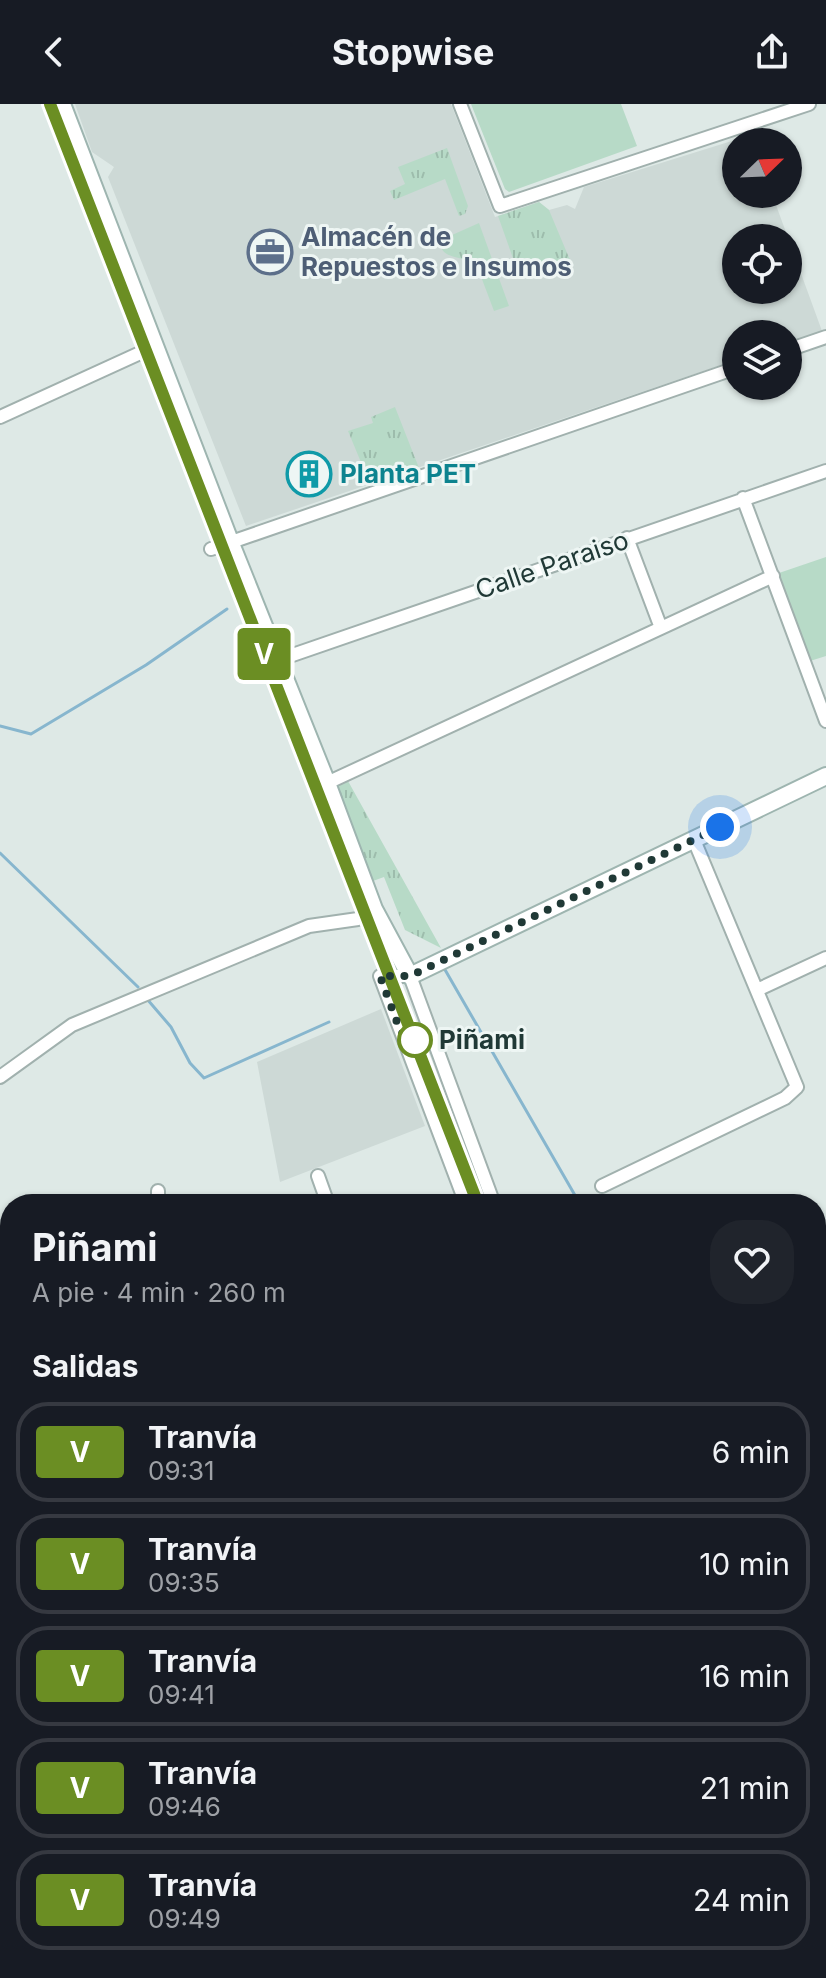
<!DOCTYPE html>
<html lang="es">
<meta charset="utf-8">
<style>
:root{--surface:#171b24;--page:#20242c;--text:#f1f3f6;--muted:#9ea1a6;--line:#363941}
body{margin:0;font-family:Inter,sans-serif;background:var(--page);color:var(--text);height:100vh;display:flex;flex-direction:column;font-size:30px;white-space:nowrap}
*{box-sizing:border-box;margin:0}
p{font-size:26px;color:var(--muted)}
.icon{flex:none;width:44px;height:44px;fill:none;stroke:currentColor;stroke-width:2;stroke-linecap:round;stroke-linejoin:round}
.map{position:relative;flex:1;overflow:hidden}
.details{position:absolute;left:0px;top:1090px;width:826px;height:784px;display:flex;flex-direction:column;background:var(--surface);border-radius:32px 32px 0 0;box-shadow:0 2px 6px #0004}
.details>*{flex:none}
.badge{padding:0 16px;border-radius:6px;font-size:28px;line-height:52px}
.needle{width:52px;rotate:67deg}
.tools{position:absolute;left:722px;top:24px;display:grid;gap:16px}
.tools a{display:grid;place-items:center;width:80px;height:80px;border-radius:50%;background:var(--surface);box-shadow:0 2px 6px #0004;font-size:40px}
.you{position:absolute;width:40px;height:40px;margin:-20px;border:6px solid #fff;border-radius:50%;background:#1a73e8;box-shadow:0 0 0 12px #1a73e833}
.map>.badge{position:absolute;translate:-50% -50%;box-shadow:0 0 0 4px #fff}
h2{padding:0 32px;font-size:30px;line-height:72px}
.round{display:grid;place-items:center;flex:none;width:84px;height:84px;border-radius:32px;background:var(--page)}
.summary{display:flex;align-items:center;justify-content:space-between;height:136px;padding:0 32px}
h1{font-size:38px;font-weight:700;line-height:60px}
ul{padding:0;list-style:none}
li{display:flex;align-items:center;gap:24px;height:100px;margin:0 16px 12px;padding:0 16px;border:4px solid var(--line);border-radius:32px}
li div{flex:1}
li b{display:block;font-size:30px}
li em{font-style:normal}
li .badge{min-width:88px;font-weight:700;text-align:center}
header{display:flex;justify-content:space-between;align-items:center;height:104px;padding:0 32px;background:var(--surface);font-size:36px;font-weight:700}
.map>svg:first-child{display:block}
</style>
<header><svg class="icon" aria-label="back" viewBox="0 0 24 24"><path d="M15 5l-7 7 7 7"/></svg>Stopwise<svg class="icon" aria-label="share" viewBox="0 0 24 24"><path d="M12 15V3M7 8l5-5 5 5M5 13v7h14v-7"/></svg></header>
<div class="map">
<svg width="826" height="1874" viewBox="0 0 826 1874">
<defs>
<pattern id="grass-tufts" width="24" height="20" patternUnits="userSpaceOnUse" patternTransform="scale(2)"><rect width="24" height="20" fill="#b7dac7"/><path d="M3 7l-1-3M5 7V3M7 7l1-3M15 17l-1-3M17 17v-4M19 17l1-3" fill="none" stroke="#9dbcac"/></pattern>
</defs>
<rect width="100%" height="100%" fill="#dee9e6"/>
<path fill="#cdd9d6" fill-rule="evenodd" d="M75,0H451L495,113L539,98L549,106L567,101L575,105L584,83L751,31L754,38H736V90H772L822,227L788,239V230H736V256L246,422L108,73L114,63L92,48ZM736,134H788V186H736Z
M381,905L425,1022L280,1078L257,958Z"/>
<path fill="url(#grass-tufts)" d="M447,44L468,102L465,110L459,112L445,75L394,96L390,87L405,80L398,63Z
M539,98L549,106L570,156L520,174L498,112Z
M479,119L509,202L494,207L477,162C465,150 444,158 440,140L443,135Z
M395,303L419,364L370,380L348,327L373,319L371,313Z
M348,677L441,844L405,826L384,773L373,777L335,684Z"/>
<path fill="#b7dac7" d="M471,0H621L637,42L509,88L505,85Z
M826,453V552L810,557L779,469Z"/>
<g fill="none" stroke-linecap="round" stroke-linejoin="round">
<path stroke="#87b6ce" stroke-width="3" d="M0,622L31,630L146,561L227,505
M0,749L138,883
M444,864L580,1100
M147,895L171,923L190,959L204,974L329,918"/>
<path stroke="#87b6ce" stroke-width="20" d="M0,1414L10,1417
M816,1818L826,1815"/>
<g stroke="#a1b1ae" stroke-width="16">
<path id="street" d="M460,0L500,102L809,0
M788,246L826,233
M0,313L138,250
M743,394L826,617
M627,434L661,524
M211,445L736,264
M278,556L826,367
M327,679L773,472
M757,886L826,854
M0,973L72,921L309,822L358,815
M318,1072L328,1100
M602,1082L785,994L797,983L694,736
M158,1087V1100
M466,1100L380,872H410L494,1100
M0,1237H10
M0,1320H10
M816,1338L826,1334
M816,1401L826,1403
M816,1418L826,1468
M0,1430L10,1433
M0,1501L10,1513
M816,1581L826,1577
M816,1793L826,1790
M56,1864L60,1874
M272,1864L275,1874"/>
</g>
<g stroke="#9eb5b0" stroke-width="20">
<path id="secondary" d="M62,0L230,437L327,679L374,805L410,872L826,672"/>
</g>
<use href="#street" stroke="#fff" stroke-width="12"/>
<use href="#secondary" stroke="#fff" stroke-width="16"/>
<path stroke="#5a7572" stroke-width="2" d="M50,0L478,1100
M776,1864L780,1874"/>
</g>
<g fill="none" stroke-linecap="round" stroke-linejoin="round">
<g stroke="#fff" stroke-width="18">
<path id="line" d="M50,0L478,1100"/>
</g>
<use href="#line" stroke="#6b8e23" stroke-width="12"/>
<path stroke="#203936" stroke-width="8" stroke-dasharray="0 14.4" d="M415,936L401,929L380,872H410L720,723"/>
</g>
<defs>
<g id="office-ring" transform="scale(2.3)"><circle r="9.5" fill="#eef6f4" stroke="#5c6f8a" stroke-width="1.5"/><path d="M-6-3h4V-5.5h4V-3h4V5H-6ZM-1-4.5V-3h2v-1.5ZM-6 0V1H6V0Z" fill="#5c6f8a"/></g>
<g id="building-ring" transform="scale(2.3)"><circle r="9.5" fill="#eef6f4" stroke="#0f9aa8" stroke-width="1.5"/><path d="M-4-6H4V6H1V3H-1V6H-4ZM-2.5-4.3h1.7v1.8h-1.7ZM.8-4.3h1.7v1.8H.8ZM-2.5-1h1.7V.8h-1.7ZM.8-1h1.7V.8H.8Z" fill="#0f9aa8"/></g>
</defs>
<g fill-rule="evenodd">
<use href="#office-ring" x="270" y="148"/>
<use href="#building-ring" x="309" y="370"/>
</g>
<circle fill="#fff" stroke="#6b8e23" stroke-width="4" cx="415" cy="936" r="16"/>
<g text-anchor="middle" stroke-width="6" stroke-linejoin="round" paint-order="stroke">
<g font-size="26" font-weight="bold" fill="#4e5e75" stroke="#eef6f4" text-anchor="start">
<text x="301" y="142">Almacén de<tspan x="301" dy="30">Repuestos e Insumos</tspan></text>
</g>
<g font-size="26" font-weight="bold" fill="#0d838f" stroke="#eef6f4" text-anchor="start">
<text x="340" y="379">Planta PET</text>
</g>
<g font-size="26" fill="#203936" stroke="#eef6f4">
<text transform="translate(552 461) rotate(-19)" y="9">Calle Paraiso</text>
</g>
<g font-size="26" font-weight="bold" fill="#203936" stroke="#eef6f4" text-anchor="start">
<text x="439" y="945">Piñami</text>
</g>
</g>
</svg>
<div class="tools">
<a><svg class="needle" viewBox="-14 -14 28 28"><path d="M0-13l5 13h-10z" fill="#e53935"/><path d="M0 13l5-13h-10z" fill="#9ea1a6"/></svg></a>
<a><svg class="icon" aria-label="locate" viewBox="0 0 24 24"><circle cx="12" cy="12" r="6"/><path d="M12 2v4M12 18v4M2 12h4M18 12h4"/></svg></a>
<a><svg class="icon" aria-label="layers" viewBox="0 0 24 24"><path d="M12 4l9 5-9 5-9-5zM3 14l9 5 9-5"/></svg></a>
</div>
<div class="you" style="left:720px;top:723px"></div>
<b class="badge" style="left:264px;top:550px;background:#6b8e23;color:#fff">V</b>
<section class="details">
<div class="summary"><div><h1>Piñami</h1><p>A pie · 4 min · 260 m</p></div><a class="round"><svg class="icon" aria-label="heart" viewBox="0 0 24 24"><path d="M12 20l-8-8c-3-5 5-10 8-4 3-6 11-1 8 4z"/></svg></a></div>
<h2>Salidas</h2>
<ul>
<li><span class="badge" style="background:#6b8e23;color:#fff">V</span><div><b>Tranvía</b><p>09:31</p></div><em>6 min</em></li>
<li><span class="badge" style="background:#6b8e23;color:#fff">V</span><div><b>Tranvía</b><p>09:35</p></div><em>10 min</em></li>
<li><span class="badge" style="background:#6b8e23;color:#fff">V</span><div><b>Tranvía</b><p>09:41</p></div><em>16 min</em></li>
<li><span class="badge" style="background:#6b8e23;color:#fff">V</span><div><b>Tranvía</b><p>09:46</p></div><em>21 min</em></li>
<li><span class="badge" style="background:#6b8e23;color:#fff">V</span><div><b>Tranvía</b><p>09:49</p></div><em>24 min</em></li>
</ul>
</section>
</div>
